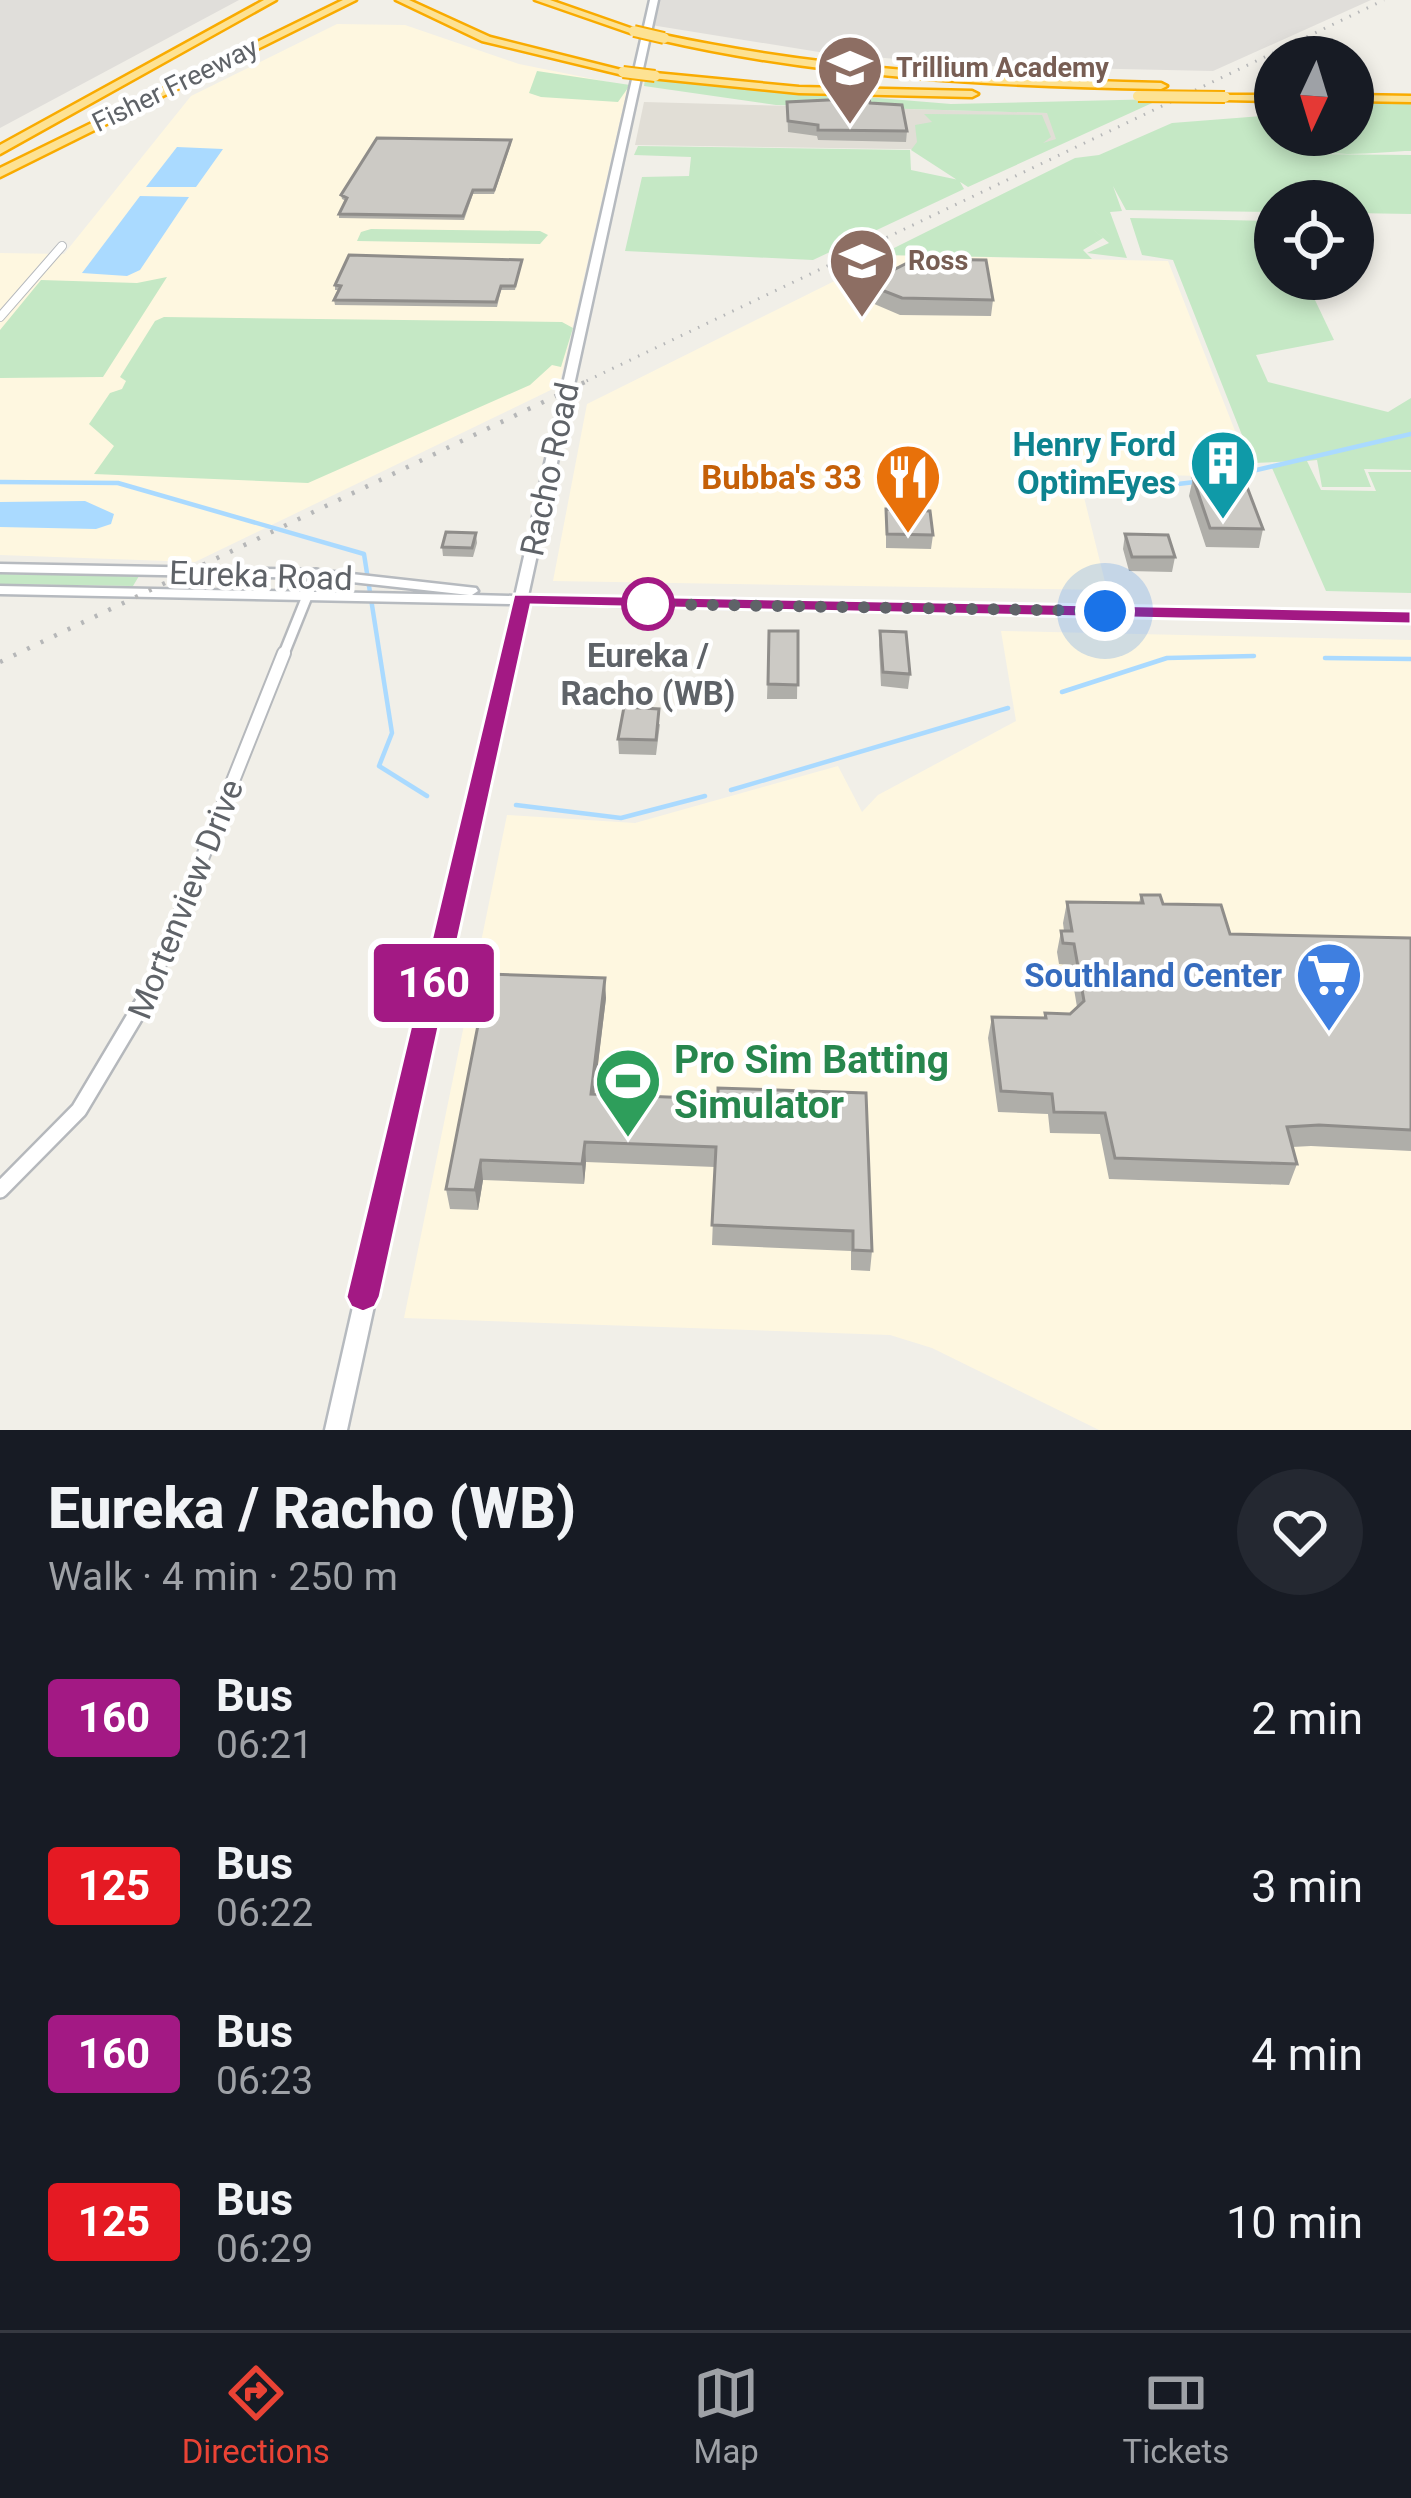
<!DOCTYPE html>
<meta charset="utf-8">
<style>
:root{--surface:#171b24;--page:#242831;--text:#f1f3f6;--muted:#9ea1a6;--line:#363941;--accent:#ea4335}
body{margin:0;font-family:Roboto,sans-serif;background:var(--page);color:var(--text);height:100vh;display:flex;flex-direction:column;font-size:45px;white-space:nowrap}
*{box-sizing:border-box;margin:0}
p{font-size:39px;color:var(--muted)}
.icon{flex:none;width:66px;height:66px;fill:none;stroke:currentColor;stroke-width:2;stroke-linecap:round;stroke-linejoin:round}
.map{position:relative;height:1430px;overflow:hidden}
.side{display:flex;flex-direction:column;background:var(--surface);flex:1}
.side>*{flex:none}
.badge{padding:0 24px;border-radius:9px;font-size:42px;line-height:78px}
.needle{width:78px;rotate:184deg}
.buttons{position:absolute;left:1254px;top:36px;display:grid;gap:24px}
.buttons a{display:grid;place-items:center;width:120px;height:120px;border-radius:50%;background:var(--surface);box-shadow:0 6px 18px #0003;font-size:60px}
.you{position:absolute;width:60px;height:60px;margin:-30px;border:9px solid #fff;border-radius:50%;background:#1a73e8;box-shadow:0 0 0 18px #1a73e833}
.map>.badge{position:absolute;translate:-50% -50%;box-shadow:0 0 0 6px #fff}
.round{display:grid;place-items:center;flex:none;width:126px;height:126px;border-radius:63px;background:var(--page)}
.summary{display:flex;align-items:center;justify-content:space-between;height:204px;padding:0 48px}
h1{font-size:57px;font-weight:800;line-height:90px}
ul{padding:0;list-style:none}
li{display:flex;align-items:center;gap:36px;height:168px;padding:0 48px}
li div{flex:1}
li b{display:block;font-size:45px}
li em{font-style:normal}
li .badge{min-width:132px;font-weight:700;text-align:center}
.dock{display:flex;justify-content:space-around;align-items:center;height:168px;border-top:3px solid var(--line);background:var(--surface);font-size:33px;color:var(--muted)}
.dock a{display:grid;justify-items:center;gap:6px}
.dock .on{color:var(--accent)}
.map>svg:first-child{display:block}
</style>
<div class="map">
<svg width="1411" height="1430" viewBox="0 0 1411 1430">
<rect width="100%" height="100%" fill="#f1efe8"/>
<path fill="#fef7e0" d="M337,24L405,25L519,64L628,86L559,386L195,562L0,555V253L64,254L191,96Z
M887,255L1168,261L1243,451L1201,476L1078,473L1107,590L553,581L587,404Z
M1001,631L1411,640V1430H1099L932,1348L890,1335L404,1318L507,815L635,823L838,766L862,812L878,795L1016,721Z"/>
<path fill="#e0deda" d="M0,0H239L0,128Z
M658,0H1371L1213,71L980,66L825,53L651,25Z"/>
<path fill="#e1ded6" d="M644,102L1056,113L1065,141L1041,151L635,145Z"/>
<path fill="#c5e8c5" d="M537,71L630,85L618,102L541,97L529,93Z
M645,79L951,104L1161,99L968,187L911,150L917,142L915,125L932,122L924,114L1042,115L1051,137L1043,143L1056,139L1047,113L776,105L644,86Z
M1353,102H1411V151C1378,151 1307,164 1285,135H1353Z
M1262,116L1278,139L1305,154L1411,155V214L1353,213V201H1275V212L1126,210L1113,186L1122,211L1110,212L1127,258L1087,253L1109,243L1089,226L1103,238L1083,250L1092,259L880,255L1075,158L1099,155L1172,123Z
M638,146L910,150L911,170L959,180L964,189L813,260L625,251L642,177L689,176L691,157L634,155Z
M1130,218L1275,221V279H1305L1334,340L1256,355L1268,382L1388,412L1411,398V470L1364,469L1371,487H1322L1317,460L1307,461L1321,490L1376,491L1368,472H1411V593L1326,591L1272,468L1299,461L1253,463L1173,260L1142,255Z
M371,229L540,231L548,235L540,244L357,241L361,232Z
M167,277L103,377L0,378V330L41,280L137,283Z
M164,317L562,322L573,328L561,367L552,365L530,385L308,483L94,474L114,446L89,424L110,393L122,389L126,381L120,377L155,321Z
M0,574L139,576L133,586L0,584Z"/>
<path fill="#aadaff" d="M177,147L223,149L196,187H146Z
M140,196L189,197L140,270L127,276L82,273Z
M85,501L114,514L111,524L96,529L0,527V502Z"/>
<g fill="none" stroke-linecap="round" stroke-linejoin="round">
<path stroke="#aadaff" stroke-width="4.5" d="M1218,479L1411,434
M0,482L118,483L364,554L392,733L379,766L427,796
M1084,495L1195,482
M1325,658L1411,659
M1062,692L1167,658L1254,656
M731,790L1008,708
M516,805L621,818L705,796"/>
<g stroke="#b5b8bc" stroke-width="10">
<path id="street-far3" d="M0,317L62,246"/>
</g>
<g stroke="#b5b8bc" stroke-width="14">
<path id="street-far2" d="M283,656L316,574"/>
</g>
<g stroke="#b5b8bc" stroke-width="16">
<path id="street-far1" d="M146,999L284,653"/>
</g>
<g stroke="#b5b8bc" stroke-width="20">
<path id="street" d="M0,1190L79,1110L147,996"/>
</g>
<g stroke="#b6babf" stroke-width="5">
<path id="secondary" d="M650,0H658L528,596L1411,613V621L527,604L347,1430H325L513,604L0,594V586L469,595L316,578L0,572V564L316,570L476,588L478,591L472,595L515,596Z"/>
</g>
<g stroke="#f9ab00" stroke-width="5">
<path id="highway" d="M264,0H276L0,154V145Z
M343,0H356L0,177V168Z
M396,0H409L490,37L629,72L623,75L482,41Z
M535,0H550L639,31L630,33Z
M664,35C828,70 993,79 1161,83L1167,86L1161,89C992,86 825,78 660,40Z
M655,73L799,87L972,91L978,94L972,97L799,93L651,78L649,76Z
M1221,95H1275V101L1225,100L1221,99Z
M1353,95L1411,96V102L1353,101Z"/>
</g>
<use href="#street-far3" stroke="#fff" stroke-width="8"/>
<use href="#street-far2" stroke="#fff" stroke-width="9"/>
<use href="#street-far1" stroke="#fff" stroke-width="12"/>
<use href="#street" stroke="#fff" stroke-width="15"/>
<use href="#secondary" fill="#fff" fill-rule="evenodd"/>
<use href="#highway" fill="#fde293" fill-rule="evenodd"/>
<path stroke="#b6b7b8" stroke-width="3" stroke-dasharray="1.5 8" stroke-linecap="butt" d="M578,385L1384,0"/>
<path stroke="#b6b7b8" stroke-width="4.5" stroke-dasharray="3 12" stroke-linecap="butt" d="M0,662L585,382"/>
<g stroke="#f9ab00" stroke-width="14" stroke-linecap="butt">
<path id="highway-bridge" d="M634,31L664,38
M623,72L655,76
M1138,96L1225,97"/>
</g>
<use href="#highway-bridge" stroke="#fde293" stroke-width="10"/>
</g>
<path fill="#afaea9" d="M787,102L870,103L907,131L906,142L818,140L817,136L788,132Z
M511,144L494,194H473L464,220L339,218V214L346,201L342,199L341,195Z
M522,260L515,290H501L497,307L335,305L334,300L339,290H335V285Z
M866,284L993,300L991,316L900,315L865,300Z
M1193,478L1263,529L1259,548L1206,547L1189,496Z
M886,509L933,535L931,549L886,548Z
M476,533L477,543L473,557L443,556L442,547Z
M1125,534L1175,557L1172,572L1129,571L1123,549Z
M769,631H798L797,699H767Z
M880,631L910,674L908,689L881,686L879,645Z
M660,724L656,755L619,754L618,739Z
M1141,895L1230,934L1411,938V1151L1311,1146L1292,1147L1297,1164L1289,1185L1109,1179L1100,1134L1050,1133L1048,1114L998,1112L988,1038L992,1017L1044,1018L1045,1013L1070,1014L1077,1007L1070,965L1059,964L1057,952L1061,931H1064L1063,923L1067,902L1139,903Z
M606,998L594,1094L718,1099L872,1251L870,1271L851,1270V1251L712,1245L715,1167L586,1162L584,1184L483,1180L478,1210L450,1209L446,1189Z"/>
<path fill="#8f8d8a" d="M605,978L606,998L592,1114L591,1094Z
M585,1142L586,1162L584,1184L582,1164Z
M481,1160L483,1180L478,1210L475,1190Z"/>
<path fill="#cccac5" stroke="#8f8d8a" stroke-width="3" d="M869,98L870,103L902,105L907,131L818,130V125L788,121L787,102Z
M377,138L511,140L494,190H473L463,216L339,214L347,198L341,195Z
M349,255L522,260L515,286H501L496,302L334,300L341,286L335,285Z
M915,259L986,260L993,300L902,298L866,284Z
M1193,478L1244,479L1263,529L1210,528Z
M886,509L930,511L933,535L887,534Z
M446,532L476,533L472,548L442,547Z
M1125,534L1168,535L1175,557H1132Z
M769,631H798V685L768,684Z
M880,631L906,632L910,674L883,672Z
M624,707L659,709L656,740L618,739Z
M1141,895H1160L1163,904L1221,905L1230,934L1411,938V1130L1319,1125L1287,1127L1297,1164L1115,1158L1105,1113L1054,1112L1052,1094L1001,1091L992,1017L1046,1018L1045,1013L1070,1014L1084,1001L1074,944L1063,943L1061,931H1072L1067,902L1143,903Z
M488,974L605,978L591,1094L718,1099V1088L866,1093L872,1251L853,1250V1231L712,1225L716,1147L585,1142L582,1164L481,1160L475,1190L446,1189Z"/>
<path fill="#a31984" stroke="#fff" stroke-width="3" d="M514,594L1411,611V624L531,605L380,1297L375,1307L363,1312L351,1307L346,1297Z"/>
<g fill="none" stroke-linecap="round" stroke-linejoin="round">
<path stroke="#5f6368" stroke-width="12" stroke-dasharray="0 21.6" d="M648,604L1105,611"/>
</g>
<defs>
<g id="school-pin" transform="scale(3.45)"><path d="M0 17L-7.5 6A9.5 9.5 0 1 1 7.5 6Z" fill="#8d6e63" stroke="#fff"/><path d="M0-5L7-2L0 1L-7-2ZM-4 1L0 2.5L4 1V4Q0 6-4 4Z" fill="#fff"/></g>
<g id="university-pin" transform="scale(3.45)"><path d="M0 17L-7.5 6A9.5 9.5 0 1 1 7.5 6Z" fill="#8d6e63" stroke="#fff"/><path d="M0-5L7-2L0 1L-7-2ZM-4 1L0 2.5L4 1V4Q0 6-4 4Z" fill="#fff"/></g>
<g id="building-pin" transform="scale(3.45)"><path d="M0 17L-7.5 6A9.5 9.5 0 1 1 7.5 6Z" fill="#0f9aa8" stroke="#fff"/><path d="M-4-6H4V6H1V3H-1V6H-4ZM-2.5-4.3h1.7v1.8h-1.7ZM.8-4.3h1.7v1.8H.8ZM-2.5-1h1.7V.8h-1.7ZM.8-1h1.7V.8H.8Z" fill="#fff"/></g>
<g id="restaurant-pin" transform="scale(3.45)"><path d="M0 17L-7.5 6A9.5 9.5 0 1 1 7.5 6Z" fill="#e8710a" stroke="#fff"/><path d="M-5-6h1v4h1v-4h1v4h1v-4h1v5L-1.5 .5V6h-2V.5L-5-1ZM5-6V6H3V1.5H1.5Q1.5-4 5-6Z" fill="#fff"/></g>
<g id="supermarket-pin" transform="scale(3.45)"><path d="M0 17L-7.5 6A9.5 9.5 0 1 1 7.5 6Z" fill="#3f7fe0" stroke="#fff"/><path d="M-6-5.5h2.5l.6 2H6L4.5 2H-2.5L-4.4-4H-6ZM-1.5 3.2a1.3 1.3 0 1 0 .1 0ZM3 3.2a1.3 1.3 0 1 0 .1 0Z" fill="#fff"/></g>
<g id="stadium-pin" transform="scale(3.45)"><path d="M0 17L-7.5 6A9.5 9.5 0 1 1 7.5 6Z" fill="#2e9e5b" stroke="#fff"/><path d="M0-5a6.5 5 0 1 0 0 10a6.5 5 0 1 0 0-10ZM-3.5-1.8h7v3.6h-7Z" fill="#fff"/></g>
</defs>
<g fill-rule="evenodd">
<use href="#school-pin" x="850" y="68"/>
<use href="#university-pin" x="862" y="261"/>
<use href="#building-pin" x="1223" y="463"/>
<use href="#restaurant-pin" x="908" y="477"/>
<use href="#supermarket-pin" x="1329" y="975"/>
<use href="#stadium-pin" x="628" y="1081"/>
</g>
<circle fill="#fff" stroke="#a31984" stroke-width="6" cx="648" cy="604" r="24"/>
<g text-anchor="middle" stroke-width="9" stroke-linejoin="round" paint-order="stroke">
<g font-size="27" font-weight="bold" fill="#785e54" stroke="#fff" text-anchor="start">
<text x="896" y="77">Trillium Academy</text>
<text x="908" y="270">Ross</text>
</g>
<g font-size="27" fill="#5f6368" stroke="#fff">
<text transform="translate(175 85) rotate(-26)" y="9">Fisher Freeway</text>
</g>
<g font-size="33" font-weight="bold" fill="#0d838f" stroke="#fff" text-anchor="end">
<text x="1176" y="456">Henry Ford<tspan x="1176" dy="38">OptimEyes</tspan></text>
</g>
<g font-size="33" fill="#5f6368" stroke="#fff">
<text transform="translate(549 469) rotate(-78)" y="12">Racho Road</text>
<text transform="translate(261 575) rotate(2)" y="12">Eureka Road</text>
<text transform="translate(185 899) rotate(-68)" y="12">Mortenview Drive</text>
</g>
<g font-size="33" font-weight="bold" fill="#c56008" stroke="#fff" text-anchor="end">
<text x="862" y="489">Bubba's 33</text>
</g>
<g font-size="33" font-weight="bold" fill="#5f6368" stroke="#fff">
<text x="648" y="667">Eureka /<tspan x="648" dy="38">Racho (WB)</tspan></text>
</g>
<g font-size="33" font-weight="bold" fill="#366cbe" stroke="#fff" text-anchor="end">
<text x="1282" y="987">Southland Center</text>
</g>
<g font-size="39" font-weight="bold" fill="#27864d" stroke="#fff" text-anchor="start">
<text x="674" y="1073">Pro Sim Batting<tspan x="674" dy="45">Simulator</tspan></text>
</g>
</g>
</svg>
<div class="buttons">
<a><svg class="needle" viewBox="-14 -14 28 28"><path d="M0-13l5 13h-10z" fill="#e53935"/><path d="M0 13l5-13h-10z" fill="#9ea1a6"/></svg></a>
<a><svg class="icon" aria-label="locate" viewBox="0 0 24 24"><circle cx="12" cy="12" r="6"/><path d="M12 2v4M12 18v4M2 12h4M18 12h4"/></svg></a>
</div>
<div class="you" style="left:1105px;top:611px"></div>
<b class="badge" style="left:434px;top:983px;background:#a31984;color:#fff">160</b>
</div>
<section class="side">
<div class="summary"><div><h1>Eureka / Racho (WB)</h1><p>Walk · 4 min · 250 m</p></div><a class="round"><svg class="icon" aria-label="heart" viewBox="0 0 24 24"><path d="M12 20l-8-8c-3-5 5-10 8-4 3-6 11-1 8 4z"/></svg></a></div>
<ul>
<li><span class="badge" style="background:#a31984;color:#fff">160</span><div><b>Bus</b><p>06:21</p></div><em>2 min</em></li>
<li><span class="badge" style="background:#e51a23;color:#fff">125</span><div><b>Bus</b><p>06:22</p></div><em>3 min</em></li>
<li><span class="badge" style="background:#a31984;color:#fff">160</span><div><b>Bus</b><p>06:23</p></div><em>4 min</em></li>
<li><span class="badge" style="background:#e51a23;color:#fff">125</span><div><b>Bus</b><p>06:29</p></div><em>10 min</em></li>
</ul>
</section>
<nav class="dock">
<a class="on"><svg class="icon" aria-label="directions" viewBox="0 0 24 24"><path d="M12 3l9 9-9 9-9-9zM9 14v-3h6M13 9l2 2-2 2"/></svg>Directions</a>
<a><svg class="icon" aria-label="map" viewBox="0 0 24 24"><path d="M3 6l6-2 6 2 6-2v14l-6 2-6-2-6 2zM9 4v14M15 6v14"/></svg>Map</a>
<a><svg class="icon" aria-label="tickets" viewBox="0 0 24 24"><path d="M3 7h18v10H3zM15 7v10"/></svg>Tickets</a>
</nav>
